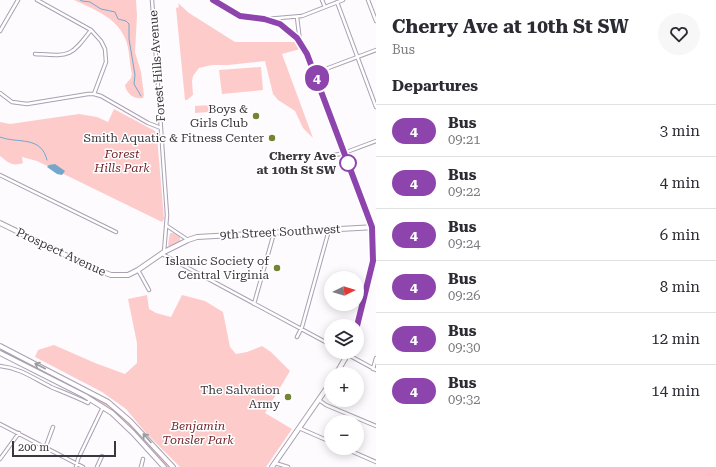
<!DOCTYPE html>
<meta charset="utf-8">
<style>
:root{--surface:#fff;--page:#f7f7f7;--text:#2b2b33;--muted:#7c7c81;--line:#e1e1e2}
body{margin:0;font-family:"Roboto Serif",serif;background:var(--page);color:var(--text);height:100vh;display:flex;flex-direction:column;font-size:15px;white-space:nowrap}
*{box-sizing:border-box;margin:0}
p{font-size:13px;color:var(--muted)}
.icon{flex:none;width:22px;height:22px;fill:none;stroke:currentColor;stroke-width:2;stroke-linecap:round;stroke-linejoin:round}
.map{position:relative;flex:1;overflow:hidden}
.side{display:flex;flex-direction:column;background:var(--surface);width:340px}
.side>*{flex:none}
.badge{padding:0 8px;border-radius:13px;font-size:14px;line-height:26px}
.needle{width:26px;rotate:85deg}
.controls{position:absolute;left:324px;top:271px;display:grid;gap:8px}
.controls a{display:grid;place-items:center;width:40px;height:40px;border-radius:50%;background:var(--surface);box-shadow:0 2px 10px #0003;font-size:20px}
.scale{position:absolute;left:12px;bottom:10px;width:104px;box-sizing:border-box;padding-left:4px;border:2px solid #3b373e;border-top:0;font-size:11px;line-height:14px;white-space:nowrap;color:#3b373e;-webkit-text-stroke:3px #fff;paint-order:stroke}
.map>.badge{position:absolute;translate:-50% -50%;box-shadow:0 0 0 2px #fff}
h2{padding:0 16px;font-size:15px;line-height:36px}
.round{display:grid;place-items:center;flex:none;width:42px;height:42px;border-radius:21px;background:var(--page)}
.summary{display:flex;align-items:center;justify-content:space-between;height:68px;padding:0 16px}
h1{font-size:19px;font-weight:700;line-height:30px}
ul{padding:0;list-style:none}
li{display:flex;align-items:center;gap:12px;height:52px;padding:0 16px;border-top:1px solid var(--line)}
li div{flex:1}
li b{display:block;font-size:15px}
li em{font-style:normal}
li .badge{min-width:44px;font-weight:700;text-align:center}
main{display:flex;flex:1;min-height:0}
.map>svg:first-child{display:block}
</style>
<main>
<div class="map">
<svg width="376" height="467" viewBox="0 0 376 467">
<rect width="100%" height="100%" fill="#fdfbfe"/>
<path fill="#fecbcb" d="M74,0H136L137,16L135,52L141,72L144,95L143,98C134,100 126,93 125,85L131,78L132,74C129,63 130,49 125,38C116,17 93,9 74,0Z
M178,3L189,13L235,42H295L300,49L282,54L313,138L303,128L295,111L278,100L273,94L265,61L228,65H212L199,68L193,76L192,81L193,95L187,100H185L176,8L179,7Z
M261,67L263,90L222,94L219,70Z
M210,105V112L195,113V106Z
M114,109L155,131L157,136L164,219L162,222L37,161L22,157L23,163C12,167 8,162 0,156V122L10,124L79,114L97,117L108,122Z
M170,233H173L180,237V241L170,247L168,245Z
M147,295L149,309L156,313L171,317L182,295L205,301L223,312L230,347L236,354L247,352L262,346L271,352L290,371L265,413L292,429L266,467H180L146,433L126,409L102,392L35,357L38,350L54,345L95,363L125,374L137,363V343L128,299Z
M26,361L106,403L123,416L170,467H167L126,423L107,407L29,366Z"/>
<path fill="#75a6cc" d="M55,164L65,171L62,175L57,174L47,167L49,165Z"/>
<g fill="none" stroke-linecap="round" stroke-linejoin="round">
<path stroke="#75a6cc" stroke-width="1" d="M80,0L82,1L90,2L101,9L115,12L118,19L126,21L129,24V39L135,75L134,84L141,96
M0,137C18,144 41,135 47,160"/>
<g stroke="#aaa0b2" stroke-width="4.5">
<path id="street" d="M37,0L91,30L101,41L105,49L106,62L94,94
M152,0L167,215L164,252
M322,0L325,7
M368,0L376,21
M337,2L376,107
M297,17L300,42
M267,19L302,16L343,0
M0,31L18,0
M35,54C69,56 70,58 91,30
M315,73L376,50
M0,93L12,102L27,104L88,94H94L101,96L148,123L161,128
M321,158L344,153L376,141
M0,175L116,232
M167,226L188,240
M162,254L331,345
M138,270L149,290
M254,304L274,233
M297,337L302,327L329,230
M343,352L376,370
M0,366C20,368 33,378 51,387C63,392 76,397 88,403L90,399
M373,369L376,358
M319,400L326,405L376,426
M0,424L83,467
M299,428L331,442
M46,446L53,427
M344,448L376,462
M0,459L19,433
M275,463L288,467
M76,467L78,459L103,407
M97,467L102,456
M141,467L143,459"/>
</g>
<g stroke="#aaa0b2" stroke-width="6">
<path id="secondary" d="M213,0L240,16L264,19L280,24L297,38L307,54L372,227C376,261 366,294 357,326
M0,223L92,268L111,275H128L138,270L164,252L188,240L197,237L376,227
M0,346L108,402L130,421L173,467
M0,353L85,396L112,413L133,433L164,467
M336,374L349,352
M272,467L331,382"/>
</g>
<use href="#street" stroke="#fff" stroke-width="2.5"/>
<use href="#secondary" stroke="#fff" stroke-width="4"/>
</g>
<defs><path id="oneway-shaft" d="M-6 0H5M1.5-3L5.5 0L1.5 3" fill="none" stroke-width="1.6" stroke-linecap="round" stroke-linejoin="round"/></defs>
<g stroke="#9d9b9e">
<use href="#oneway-shaft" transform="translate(40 366) rotate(-153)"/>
<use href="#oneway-shaft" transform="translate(147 438) rotate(-132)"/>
</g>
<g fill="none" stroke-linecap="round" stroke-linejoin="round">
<g stroke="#fff" stroke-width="9">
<path id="line" d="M213,0L240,16L264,19L280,24L297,38L307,54L372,227L373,261L357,326"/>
</g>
<use href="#line" stroke="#8e44ad" stroke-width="6"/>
</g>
<g fill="#738432" stroke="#fff" stroke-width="1.5">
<circle cx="256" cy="116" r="4"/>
<circle cx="272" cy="138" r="4"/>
<circle cx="277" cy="268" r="4"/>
<circle cx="288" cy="397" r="4"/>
</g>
<circle fill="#fff" stroke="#8e44ad" stroke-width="2" cx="348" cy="163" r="8"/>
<g text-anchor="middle" stroke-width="3" stroke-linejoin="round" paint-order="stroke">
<g font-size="12" fill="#3b373e" stroke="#fff">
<text transform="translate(157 66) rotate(-94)" y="4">Forest Hills Avenue</text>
<text transform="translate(280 232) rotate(-3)" y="4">9th Street Southwest</text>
<text transform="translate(61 252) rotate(25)" y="4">Prospect Avenue</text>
</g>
<g font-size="12" fill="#3b373e" stroke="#fff" text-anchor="end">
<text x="248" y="113">Boys &amp;<tspan x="248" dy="14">Girls Club</tspan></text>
<text x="264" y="142">Smith Aquatic &amp; Fitness Center</text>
<text x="269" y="265">Islamic Society of<tspan x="269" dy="14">Central Virginia</tspan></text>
<text x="280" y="394">The Salvation<tspan x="280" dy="14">Army</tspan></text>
</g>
<g font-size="12" font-style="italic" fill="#73282f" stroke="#fff">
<text x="122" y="158">Forest<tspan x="122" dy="14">Hills Park</tspan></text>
<text x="198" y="430">Benjamin<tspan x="198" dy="14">Tonsler Park</tspan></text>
</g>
<g font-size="12" font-weight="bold" fill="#3b373e" stroke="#fff" text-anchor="end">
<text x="336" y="160">Cherry Ave<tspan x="336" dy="14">at 10th St SW</tspan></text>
</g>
</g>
</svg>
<div class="controls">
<a><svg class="needle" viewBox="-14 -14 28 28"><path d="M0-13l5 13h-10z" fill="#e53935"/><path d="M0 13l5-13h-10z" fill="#7c7c81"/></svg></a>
<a><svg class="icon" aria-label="layers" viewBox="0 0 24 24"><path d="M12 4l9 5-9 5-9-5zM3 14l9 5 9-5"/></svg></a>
<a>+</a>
<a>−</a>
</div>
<div class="scale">200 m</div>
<b class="badge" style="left:317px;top:78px;background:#8e44ad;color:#fff">4</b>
</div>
<section class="side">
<div class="summary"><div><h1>Cherry Ave at 10th St SW</h1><p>Bus</p></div><a class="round"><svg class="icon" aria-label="heart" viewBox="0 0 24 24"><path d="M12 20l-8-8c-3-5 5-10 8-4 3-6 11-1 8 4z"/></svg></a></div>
<h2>Departures</h2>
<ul>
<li><span class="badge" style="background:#8e44ad;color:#fff">4</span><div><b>Bus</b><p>09:21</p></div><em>3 min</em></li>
<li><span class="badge" style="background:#8e44ad;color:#fff">4</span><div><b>Bus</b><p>09:22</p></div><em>4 min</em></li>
<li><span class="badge" style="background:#8e44ad;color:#fff">4</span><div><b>Bus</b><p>09:24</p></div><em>6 min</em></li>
<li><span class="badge" style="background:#8e44ad;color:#fff">4</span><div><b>Bus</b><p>09:26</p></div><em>8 min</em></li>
<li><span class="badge" style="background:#8e44ad;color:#fff">4</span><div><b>Bus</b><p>09:30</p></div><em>12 min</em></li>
<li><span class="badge" style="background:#8e44ad;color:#fff">4</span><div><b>Bus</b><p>09:32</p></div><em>14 min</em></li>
</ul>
</section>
</main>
